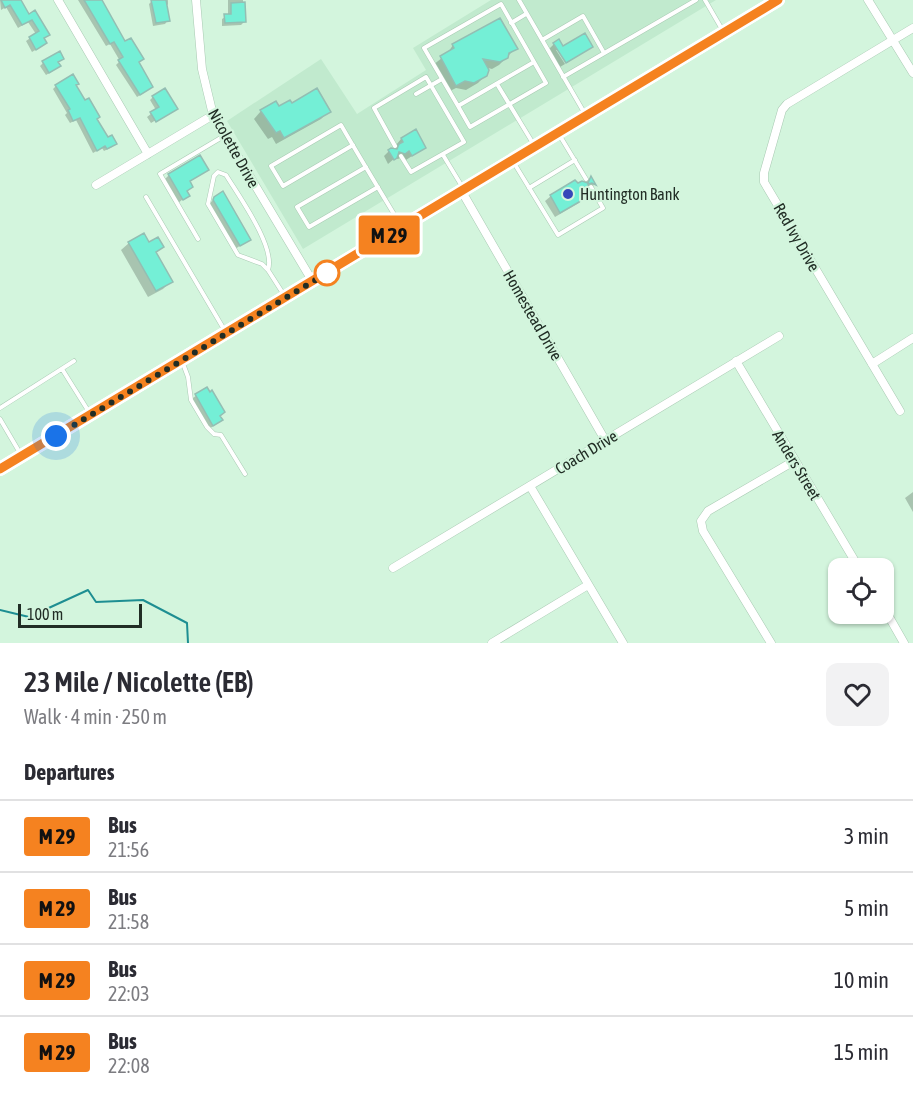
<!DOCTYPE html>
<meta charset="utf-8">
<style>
:root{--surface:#fff;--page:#f2f2f3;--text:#2b2b33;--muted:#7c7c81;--line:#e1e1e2}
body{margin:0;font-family:"Asap Condensed",sans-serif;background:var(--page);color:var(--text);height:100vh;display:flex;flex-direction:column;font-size:22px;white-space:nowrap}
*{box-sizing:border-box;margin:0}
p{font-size:20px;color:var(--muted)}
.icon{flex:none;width:33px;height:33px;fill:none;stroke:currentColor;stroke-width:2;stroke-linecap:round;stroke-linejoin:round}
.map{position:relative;height:643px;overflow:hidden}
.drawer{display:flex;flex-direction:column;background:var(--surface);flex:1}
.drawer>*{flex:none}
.badge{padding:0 12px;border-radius:4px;font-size:21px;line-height:39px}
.controls{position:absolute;left:828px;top:558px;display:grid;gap:12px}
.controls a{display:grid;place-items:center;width:66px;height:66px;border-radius:12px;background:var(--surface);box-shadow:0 2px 4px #0004;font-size:30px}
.scale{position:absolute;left:18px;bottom:15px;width:124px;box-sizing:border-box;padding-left:6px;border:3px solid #212d25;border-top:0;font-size:16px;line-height:21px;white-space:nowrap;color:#212d25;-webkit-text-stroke:4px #d3f5dd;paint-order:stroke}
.you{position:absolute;width:30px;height:30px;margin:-15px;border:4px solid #fff;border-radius:50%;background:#1a73e8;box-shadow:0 0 0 9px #1a73e833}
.map>.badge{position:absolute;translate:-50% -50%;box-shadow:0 0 0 3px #fff}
h2{padding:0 24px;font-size:22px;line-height:54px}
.round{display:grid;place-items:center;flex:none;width:63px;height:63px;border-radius:12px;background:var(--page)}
.headline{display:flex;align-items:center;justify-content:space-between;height:102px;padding:0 24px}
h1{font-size:28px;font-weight:600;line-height:45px}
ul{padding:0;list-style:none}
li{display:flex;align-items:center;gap:18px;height:72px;padding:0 24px;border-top:2px solid var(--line)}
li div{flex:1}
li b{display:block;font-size:22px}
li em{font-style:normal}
li .badge{min-width:66px;font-weight:700;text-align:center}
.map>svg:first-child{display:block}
</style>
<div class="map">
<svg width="913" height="643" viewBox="0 0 913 643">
<rect width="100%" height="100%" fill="#d3f5dd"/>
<path fill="#c1eace" d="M491,0H716L303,249L227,121L321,59L357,114L426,70L413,48Z"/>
<path fill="#0003" d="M0,0H19L24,9L48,35L43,39L45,43L42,46L32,52L26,41L36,34L28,22L18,28L6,7L1,10Z
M78,0H100L125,44L142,59L139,62L152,87L148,90L137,97L116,65L120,61L110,44L106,46Z
M168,0V4L166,7L168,20L165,24L153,26L149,4L152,1Z
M228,0H243L244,22L241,25L222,26V19L228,15Z
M554,44L563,48L591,46L567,63L559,50H556L565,64L560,67L549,49Z
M453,45L516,48L499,65L492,69L488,68L486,75L478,83L466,90L456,88L448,92L433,65L447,54Z
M63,58L57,63L59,66L56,69L46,75L40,66L43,63Z
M56,86H74L108,139L115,144L112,147L104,151L102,148L93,153L76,120L70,123L65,115L67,113L53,89Z
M153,97L174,109L151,123L147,117L156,110L150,100Z
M275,103L278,108L329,111L321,119L276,144L272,137L268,139L254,119L261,111Z
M415,131L424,148L406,160L403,156L398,159L395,158L388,164L384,156L389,151L394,150L397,147L396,145L401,139Z
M200,157L207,169L189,182L186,192L188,195L177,204L163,181L169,175Z
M590,178L594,185L582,194L584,198L579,203L555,217L545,201L551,196L585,183Z
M215,198L249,239L234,250L209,204Z
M129,243L148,244L162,247L155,254L171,281L163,289L148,297L121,250Z
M206,389L221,420L208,430L190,400Z
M913,492V512L905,498Z"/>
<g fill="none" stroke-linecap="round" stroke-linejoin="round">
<path stroke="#1e8e92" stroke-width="2" d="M0,610L29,617L88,590L96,602L143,600L187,623L188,643"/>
</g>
<path fill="#74efd6" stroke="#93beb3" stroke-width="1.5" d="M1,0H21L29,14L35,10L50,35L44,38L47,43L36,50L29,37L39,31L32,20L22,25L10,5L5,8Z
M84,0H102L125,41L131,38L144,59L139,62L153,87L140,95L118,60L123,57L114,42L110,44Z
M151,0H166L170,21L156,23Z
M245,2L246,22L225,23L224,14H231V3Z
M500,18L518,49L509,53L508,58L500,62L483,59L489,70L487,76L474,83L465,81L456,86L440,56L454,48L452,44Z
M585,33L593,47L566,63L553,43L559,39L563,46Z
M60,51L64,59L58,62L61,66L49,73L42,61Z
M73,74L79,84L76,85L85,100L89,98L100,117L97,119L108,137L112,135L117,144L107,149L105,146L97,151L80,118L73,121L68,110L70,109L55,85Z
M165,88L178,109L156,122L150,112L159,107L152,96Z
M317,88L331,112L284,138L280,131L276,133L260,110L276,101L279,106L290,100L292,103Z
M416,129L426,148L412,156L409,151L405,154L399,152L397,158L394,160L388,150L391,148L397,149L399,144L403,142L401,138Z
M200,155L209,170L190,181L193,187L187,191L190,196L183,200L168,174Z
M591,176L596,185L592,183L588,184V190L583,192L586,198L560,213L550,195L575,180L578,183L582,181L588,183Z
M223,191L251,240L240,246L213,200L214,197Z
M144,233L149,242L158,237L164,247L156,252L173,282L156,291L128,242Z
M207,387L210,392L212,390L225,412L220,416L223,420L213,426L195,394Z"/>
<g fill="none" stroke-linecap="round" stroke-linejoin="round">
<g stroke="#a9cab3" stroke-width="5">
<path id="service" d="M519,0L585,114
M705,0L723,31
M501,4L534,62L458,106L424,48Z
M511,23L526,14
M542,40L583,16L604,53
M563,77L696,0
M497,84L534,145
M416,94L442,79
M458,106L470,127L546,83L534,62
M560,136L586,179
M353,145L283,186L271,166L341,125C360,158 380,191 400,224
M395,146L374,108L426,77L464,142L411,172L401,156
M443,155L463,188
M514,163L558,235L603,208L591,187
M366,167L297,207L309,227L378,187
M529,188L575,160
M146,197L225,331
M198,239L160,174L224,136
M268,270L262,264L238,255L208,204L214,176L218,172L226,175C238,195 276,247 268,270L284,295
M182,361L188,377L191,400L207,427L214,434L221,435L245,474
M62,369L89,412
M0,408L74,361
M0,419L20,453"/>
</g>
<g stroke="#a9cab3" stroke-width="9">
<path id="minor" d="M58,0L148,154
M196,0L202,69L213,115L313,282
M868,0L913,73
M96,185L213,115
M461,190L605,440
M736,361L859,568
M872,364L913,338
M900,411L764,182V173L782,110L787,104L913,28
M530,486L623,643
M393,568L779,336
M884,608L904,643
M492,643L588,585
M771,643L703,531L701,521L708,511L794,461"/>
</g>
<g stroke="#fff" stroke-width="14">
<path id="primary" d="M0,469L778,0"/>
</g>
<use href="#service" stroke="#fff" stroke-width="4"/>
<use href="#minor" stroke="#fff" stroke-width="8"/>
<use href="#primary" stroke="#b6db8f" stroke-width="12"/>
</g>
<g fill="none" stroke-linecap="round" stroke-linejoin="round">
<g stroke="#fff" stroke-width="14">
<path id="line" d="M0,469L778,0"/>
</g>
<use href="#line" stroke="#f58220" stroke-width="9"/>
<path stroke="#212d25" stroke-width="6" stroke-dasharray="0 10.8" d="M56,436L327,273"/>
</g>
<circle fill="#3647b9" stroke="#d3f5dd" stroke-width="2" cx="568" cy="194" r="6"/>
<circle fill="#fff" stroke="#f58220" stroke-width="3" cx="327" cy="273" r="12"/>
<g text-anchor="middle" stroke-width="4.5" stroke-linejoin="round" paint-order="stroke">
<g font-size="16" fill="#212d25" stroke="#d3f5dd">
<text transform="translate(234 148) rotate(61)" y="6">Nicolette Drive</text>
<text transform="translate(797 237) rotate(60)" y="6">Red Ivy Drive</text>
<text transform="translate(533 315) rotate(60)" y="6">Homestead Drive</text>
<text transform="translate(586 452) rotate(-31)" y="6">Coach Drive</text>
<text transform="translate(797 465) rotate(59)" y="6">Anders Street</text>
</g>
<g font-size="16" fill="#212d25" stroke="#d3f5dd" text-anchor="start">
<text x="580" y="200">Huntington Bank</text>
</g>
</g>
</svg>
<div class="controls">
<a><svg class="icon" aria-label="locate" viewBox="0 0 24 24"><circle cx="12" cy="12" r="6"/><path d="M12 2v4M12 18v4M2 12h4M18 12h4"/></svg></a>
</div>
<div class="scale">100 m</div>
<div class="you" style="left:56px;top:436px"></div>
<b class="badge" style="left:389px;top:235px;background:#f58220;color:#111">M 29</b>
</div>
<section class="drawer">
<div class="headline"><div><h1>23 Mile / Nicolette (EB)</h1><p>Walk · 4 min · 250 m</p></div><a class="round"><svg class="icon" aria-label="heart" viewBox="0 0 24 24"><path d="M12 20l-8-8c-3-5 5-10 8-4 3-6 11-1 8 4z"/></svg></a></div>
<h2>Departures</h2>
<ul>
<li><span class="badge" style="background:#f58220;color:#111">M 29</span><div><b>Bus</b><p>21:56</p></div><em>3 min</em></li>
<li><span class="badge" style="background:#f58220;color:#111">M 29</span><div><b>Bus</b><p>21:58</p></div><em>5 min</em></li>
<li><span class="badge" style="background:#f58220;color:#111">M 29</span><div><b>Bus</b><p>22:03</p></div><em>10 min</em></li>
<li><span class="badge" style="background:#f58220;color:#111">M 29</span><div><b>Bus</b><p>22:08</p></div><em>15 min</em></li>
</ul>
</section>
